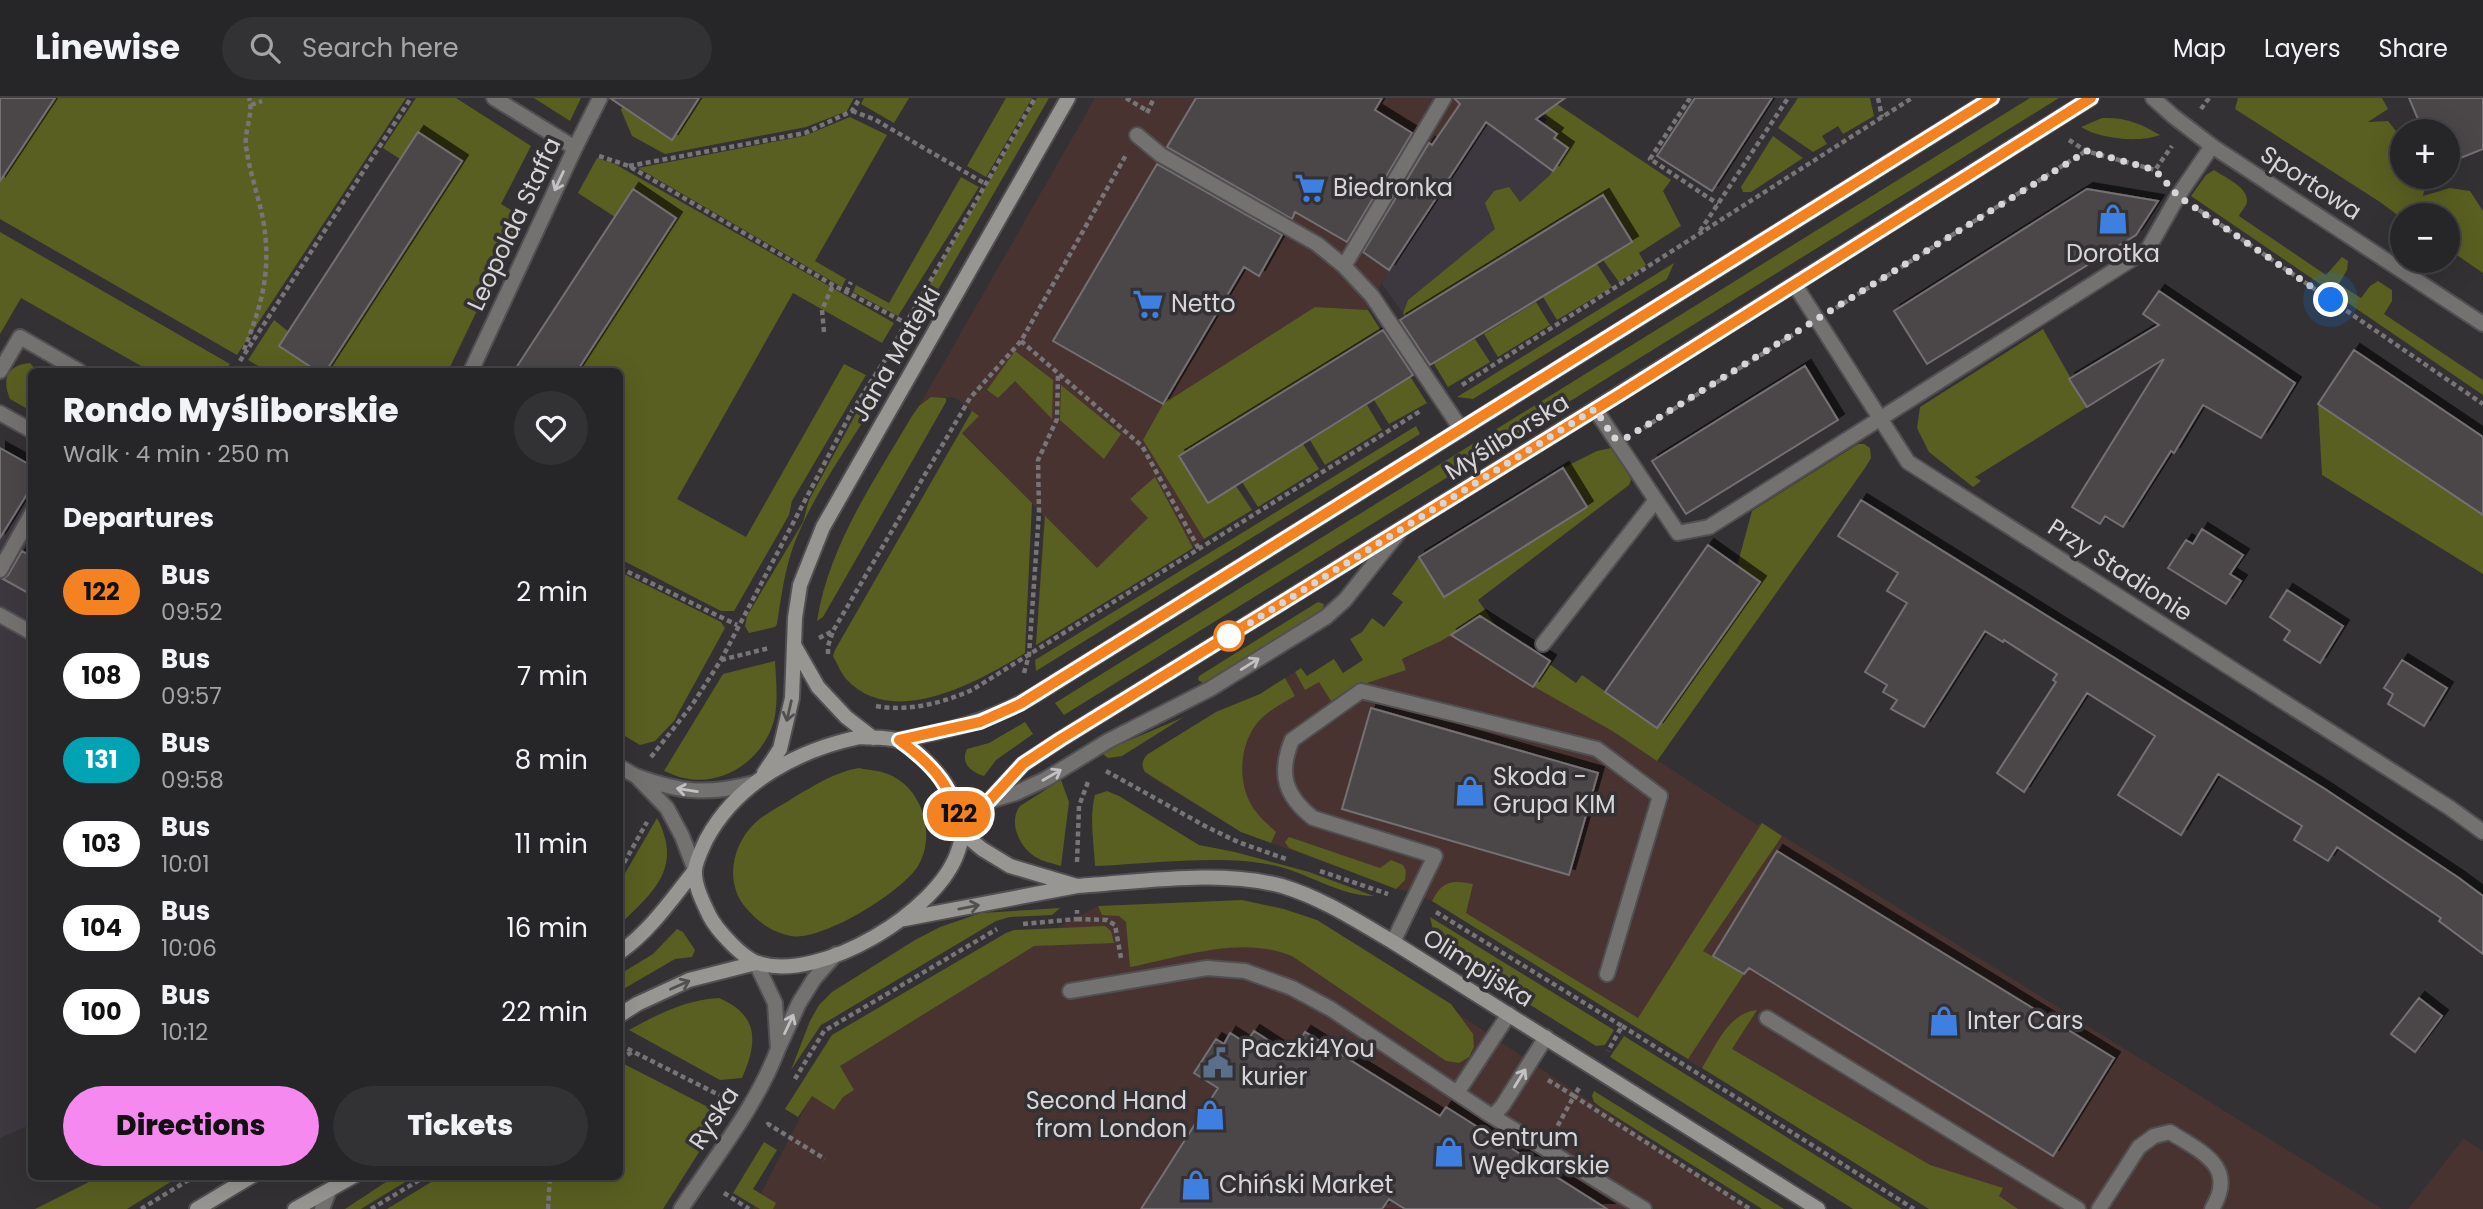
<!DOCTYPE html>
<meta charset="utf-8">
<style>
:root{--surface:#262527;--page:#323133;--text:#f1f3f6;--muted:#a4a5a7;--line:#424244;--accent:#f589ef}
body{margin:0;font-family:Poppins,sans-serif;background:var(--page);color:var(--text);height:100vh;display:flex;flex-direction:column;font-size:26px;white-space:nowrap}
*{box-sizing:border-box;margin:0}
p{font-size:23px;color:var(--muted)}
.icon{flex:none;width:38px;height:38px;fill:none;stroke:currentColor;stroke-width:2;stroke-linecap:round;stroke-linejoin:round}
.map{position:relative;flex:1;overflow:hidden}
.panel{position:absolute;left:28px;top:270px;width:595px;height:812px;display:flex;flex-direction:column;background:var(--surface);border-radius:10px;box-shadow:0 7px 28px #0002,0 0 0 2px var(--line)}
.panel>*{flex:none}
.badge{padding:0 14px;border-radius:23px;font-size:24px;line-height:46px}
.buttons{position:absolute;left:2390px;top:21px;display:grid;gap:14px}
.buttons a{display:grid;place-items:center;width:70px;height:70px;border-radius:50%;background:var(--surface);box-shadow:0 7px 28px #0002,0 0 0 2px var(--line);font-size:35px}
.you{position:absolute;width:35px;height:35px;margin:-18px;border:5px solid #fff;border-radius:50%;background:#1a73e8;box-shadow:0 0 0 10px #1a73e833}
.map>.badge{position:absolute;translate:-50% -50%;box-shadow:0 0 0 4px #fff}
h2{padding:0 35px;font-size:26px;line-height:63px}
.round{display:grid;place-items:center;flex:none;width:74px;height:74px;border-radius:37px;background:var(--page)}
.headline{display:flex;align-items:center;justify-content:space-between;height:119px;padding:0 35px}
h1{font-size:33px;font-weight:800;line-height:52px}
.primary-button{display:flex;gap:14px;margin-top:auto;padding:14px 35px}
.primary-button a{flex:1;height:80px;border-radius:42px;background:var(--accent);color:#111;font-size:28px;font-weight:800;line-height:80px;text-align:center}
.primary-button a+a{background:var(--page);color:var(--text)}
ul{padding:0;list-style:none}
li{display:flex;align-items:center;gap:21px;height:84px;padding:0 35px}
li div{flex:1}
li b{display:block;font-size:26px}
li em{font-style:normal}
li .badge{min-width:77px;font-weight:700;text-align:center}
header{display:flex;align-items:center;gap:42px;box-sizing:border-box;height:98px;padding:0 35px;background:var(--surface);border-bottom:2px solid var(--line)}
header strong{font-size:33px}
nav{display:flex;gap:38px;margin-inline-start:auto;font-size:24px}
.search{width:490px;height:63px;background:var(--page);display:flex;align-items:center;gap:18px;box-sizing:border-box;padding:0 24px;border-radius:38px;color:var(--muted);font-size:26px}
.map>svg:first-child{display:block}
</style>
<header>
<strong>Linewise</strong>
<div class="search"><svg class="icon" aria-label="search" viewBox="0 0 24 24"><circle cx="10" cy="10" r="6"/><path d="M15 15l6 6"/></svg>Search here</div>
<nav><a>Map</a><a>Layers</a><a>Share</a></nav>
</header>
<div class="map">
<svg width="2483" height="1111" viewBox="0 0 2483 1111">
<defs>
<filter id="shadow"><feDropShadow dx="6" dy="-6" stdDeviation="0" flood-color="#0009"/></filter>
</defs>
<rect width="100%" height="100%" fill="#333134"/>
<path fill="#483331" d="M1095,0H1464L1363,154L1389,171L1368,212L1315,209L1143,342L1204,441L1036,547L1044,418L962,334L972,314L965,307L955,300L942,299H931L919,308Z
M1464,528L1480,555L1614,634L1757,727L1762,725L2382,1111H1929L1432,803L1241,734L1152,680L1142,669L1143,662L1148,656L1216,614L1260,596L1295,574L1305,592L1319,583L1331,602L1349,591L1405,572L1402,562L1441,543Z
M1098,808L1317,822L1752,1111H753L838,945Z
M2464,1040L2483,1054V1111H2408Z"/>
<path fill="#3d3840" d="M1465,0L1535,13L1548,22L1568,50L1550,77L1520,104L1488,115L1496,131L1408,202L1403,215L1382,186L1388,171L1363,154Z
M0,350L32,368V1026L0,1040Z"/>
<path fill="#595f20" d="M55,0H406L237,257L0,121V72L6,75Z
M416,0H456L531,48L501,106L522,119L448,273H326L462,63L418,34L400,61L383,50Z
M534,0H581L570,23Z
M626,0H637L629,14L671,42L699,0H854L847,13L806,29L665,56L632,38L621,12Z
M864,0H909L894,25L861,6Z
M1006,0H1032L986,79L967,68Z
M1037,0H1049L913,235L895,246Z
M1548,0L1671,82L1663,93L1681,128L1639,155L1646,167L1619,184L1603,162L1632,144L1602,97L1419,210L1448,257L1475,241L1490,264L1448,289L1403,215L1408,202L1495,131L1485,105L1494,93L1509,89L1520,104L1550,77L1567,50L1554,40L1544,27L1547,21L1534,13Z
M1798,0H1870L1874,18L1843,36L1838,28L1822,38L1827,46L1813,54L1778,30Z
M2030,0H2059L1064,617L1055,605Z
M2238,0H2382L2388,11L2368,24L2388,23L2403,42V79H2424L2426,83L2423,98L2450,90L2470,93L2483,113V175L2448,151V117H2403V121L2380,104L2235,11Z
M850,19L887,37L815,163L846,181L842,189L638,70L804,38Z
M2102,20C2125,19 2140,25 2160,37C2139,45 2100,41 2081,29Z
M1773,38L1803,60L1751,94H1743L1741,89Z
M597,60L615,66L894,225L882,245L793,195L677,401L746,439L844,266L866,277L792,403L789,417L734,513H721L620,461V273H577L676,121L633,92L615,119L578,95Z
M2214,72C2224,79 2248,89 2247,103C2247,108 2241,113 2239,118L2326,177L2342,159L2348,163L2347,172L2339,186L2361,200L2370,188L2378,183L2392,192V203L2384,216L2483,282V297L2191,98L2206,77Z
M961,79L979,89L898,218L853,194L856,187L889,205Z
M0,134L230,266L225,273H150L21,200L0,236Z
M1674,165L1667,181L1473,301L1457,299Z
M1597,166L1612,189L1557,222L1543,199Z
M1536,204L1550,227L1498,259L1484,236Z
M1315,209L1368,212L1427,305L1389,326L1374,302L1402,284L1373,237L1179,358L1208,405L1236,388L1252,412L1204,441L1143,342L1163,306Z
M274,222L289,234L279,248L317,273H267L248,262Z
M2043,231L2087,309L1975,379L1981,383L1973,389L1929,354L1917,330L1920,309Z
M1015,253L1053,282L1052,321L1015,283L998,300L987,292Z
M30,265L37,273H32L31,288L28,294L31,296V313L10,301C1,280 8,267 30,265Z
M877,277L879,286L874,306C847,350 809,403 792,452C784,476 781,501 777,526L775,529L749,535L745,528L747,518L803,424L809,402Z
M1061,287L1121,336L1104,361L1060,322Z
M931,299L946,300V304L823,519L817,523C829,447 874,383 912,318L919,308Z
M2318,306L2483,417V476L2322,377Z
M1367,307L1382,332L1325,367L1310,342Z
M972,313L979,318L962,335L1032,405L1025,555C978,584 893,632 846,581C841,575 837,565 833,558L835,552Z
M1416,328L1420,336L1036,573L1035,562Z
M1303,346L1319,371L1258,409L1242,384Z
M1858,346H1864L1870,350L1871,360L1865,370L1657,663L1614,634L1533,588L1548,565L1576,585L1582,577L1657,630L1760,484L1737,468L1752,413Z
M1611,350L1623,362L1631,382L1629,387L1478,502L1496,528L1480,555L1464,529L1441,543L1402,561L1406,572L1349,591L1331,603L1319,584L1305,592L1295,574L1301,570L1307,578L1334,561L1343,575L1363,562L1350,541L1362,534L1372,520L1384,529L1403,504L1392,496L1419,459L1444,498L1587,409L1563,370L1597,353Z
M1155,379L1193,450L1036,547L1045,418L1097,470L1148,420L1130,401Z
M620,474L721,524L725,530L674,623L655,643L640,647L620,635Z
M1318,504L1324,506L1322,512L1203,585L1198,582L1199,578Z
M775,563C776,581 778,600 775,618C767,658 725,690 684,680C677,679 670,675 664,673L723,576Z
M1285,580L1295,598C1283,605 1269,612 1259,623C1238,646 1236,690 1257,715C1262,722 1270,728 1276,734L1271,745L1241,734L1145,674C1141,667 1142,662 1148,656L1216,614L1260,596Z
M1184,619L1122,658L1108,660L1103,656L1116,648Z
M1025,624L1033,636L996,662L984,678C971,674 960,665 967,651L989,645Z
M859,670C867,672 877,672 885,675C922,687 937,736 918,768C902,794 821,844 791,838C772,834 759,825 746,810C724,785 732,746 756,724C767,714 783,707 796,698C817,686 835,674 859,670Z
M1061,682L1069,704L1061,768C1052,765 1043,764 1034,758C1019,748 1008,724 1020,708Z
M1107,693L1119,698L1199,747L1235,754L1309,774L1374,798C1339,798 1307,774 1272,767C1221,756 1148,766 1095,768C1094,745 1089,720 1095,697Z
M657,720C683,769 654,794 620,826V784Z
M1762,725L1782,738L1703,853L1744,876L1688,961L1432,803C1443,782 1452,782 1473,786L1466,815L1638,920Z
M1289,739L1380,770L1391,762L1403,767L1406,773L1405,782L1396,791L1289,750L1285,744Z
M1242,802L1284,811L1317,822L1451,906L1473,936L1474,949L1469,959L1459,965L1446,963L1292,858C1241,837 1182,859 1130,869L1126,824L1119,818L1102,817L1098,808Z
M1060,810L1052,817L1010,819L996,823L828,923L821,927L791,972L810,923L819,907L832,894L915,842L940,829L981,815Z
M1430,819L1614,932L1605,947L1596,948L1452,858L1434,836Z
M1105,828L1111,833L1114,845L1034,848L840,968L854,992L843,999L834,1012L812,998L798,1019L785,1011L832,937L1006,835L1014,832Z
M677,831L683,834L695,852L692,859L675,861L620,893V876L653,856Z
M719,900C759,917 758,944 742,980L720,982L629,932C658,916 685,902 719,900Z
M1757,912L1732,951L1930,1067L2003,1090L1999,1098L2018,1111H1929L1702,970C1716,948 1728,915 1757,912Z
M1624,938L1902,1111H1853L1610,959Z
M624,966L706,1008L720,1021L663,1111H387L441,1078H620V969Z
M1594,993L1784,1111H1762L1602,1010L1594,1004L1592,998Z
M764,1044L777,1052L753,1091L776,1105L773,1111H760L733,1095Z
M101,1078H180L127,1111H35Z
M395,1078H415L361,1111H345Z"/>
<path fill="#4b474a" stroke="#747073" stroke-width="2" filter="url(#shadow)" d="M0,0H55L0,83Z
M610,0H699L672,42Z
M1196,0H1382L1375,12L1412,35L1347,144L1295,114L1292,121L1167,49Z
M1454,0H1565L1536,21L1557,36L1554,40L1568,50L1553,73L1486,24L1389,172L1363,154L1429,45L1432,47L1460,6Z
M1695,0H1772L1712,93L1657,58Z
M2409,0H2483V51L2448,65V33H2423Z
M418,34L462,63L326,273H317L279,248Z
M1157,66L1282,137L1259,178L1244,169L1163,306L1053,243Z
M633,91L676,120L577,273H514Z
M2087,91L2158,103L2136,137L1927,266L1894,213Z
M1603,97L1632,144L1430,267L1400,222Z
M2159,193L2295,285L2261,340L2203,307L2174,355L2171,353L2123,429L2105,418L2100,426L2072,409L2164,261L2087,309L2069,281L2159,227L2143,216Z
M1383,232L1413,277L1208,405L1179,358Z
M2354,252L2483,339V417L2318,306Z
M1805,268L1838,322L1686,416L1652,363Z
M0,350L32,368V388L0,440Z
M1563,370L1587,409L1444,499L1419,459Z
M1861,402L2325,691L2459,780L2483,798V856L2439,823L2441,820L2337,749L2328,763L2294,742L2302,728L2218,676L2181,737L2118,697L2155,638L2087,595L2024,694L1997,675L2056,584L2053,582L2057,576L2004,542L2003,544L1985,533L1924,629L1891,611L1897,602L1883,594L1887,587L1865,574L1907,505L1887,493L1898,475L1838,438Z
M2202,431L2243,457L2230,476L2241,483L2226,506L2168,470L2186,442L2193,446Z
M1708,447L1760,484L1657,630L1605,594Z
M22,453L32,459V497L3,481L8,477Z
M2287,492L2343,528L2320,565L2284,542L2290,533L2270,519Z
M1480,518L1550,563L1533,589L1451,537Z
M2402,562L2447,590L2424,628L2388,606L2393,596L2384,590Z
M1371,610L1598,675L1569,777L1342,711Z
M1777,753L2114,960L2053,1058L1749,870L1744,876L1713,858Z
M2419,900L2442,918L2415,954L2391,936Z
M1254,933L1291,957L1305,934L1440,1018L1446,1009L1607,1111H1405L1389,1101L1382,1111H1141L1218,990L1194,975L1216,941L1224,946L1230,935L1246,945Z"/>
<g fill="none" stroke-linecap="round" stroke-linejoin="round">
<g stroke="#514f52" stroke-width="18">
<path id="lane" d="M1137,37L1161,57L1317,146L1344,168L1372,198L1461,331
M1344,168L1444,0
M0,273L20,239L79,273
M1595,311L1678,435L1709,429L2148,151L2178,98L2212,48
M0,472L32,415
M0,517L32,535
M1543,546L1656,402
M989,703L1016,695L1046,681L1108,643L1210,591L1326,519L1345,502L1400,433
M1393,844L1435,758L1313,720C1285,698 1278,676 1292,642L1361,593L1597,651L1660,698L1607,876
M1070,893L1207,870L1245,873L1292,890L1331,911L1487,1015L1644,1111
M1767,920L2078,1111
M1457,995L1509,916
M1491,1017L1496,1015L1503,1007L1546,939
M2099,1111L2139,1049L2154,1038L2170,1034C2201,1054 2238,1068 2212,1111"/>
</g>
<g stroke="#514f52" stroke-width="18">
<path id="street" d="M494,0L575,50
M2153,0L2173,18L2212,48L2483,226
M1795,187L1908,364L2450,710L2483,734
M471,273L575,50L600,0
M0,315L32,333
M620,669L636,678
M695,772L682,738L667,710L636,678C681,695 708,697 754,685
M756,865L775,905L778,951L799,905L814,881L836,856
M322,1111L329,1093
M681,1111C715,1059 756,1009 778,951"/>
</g>
<g stroke="#514f52" stroke-width="18">
<path id="secondary" d="M794,547L818,589L846,619L873,640
M860,639C871,640 885,639 897,642C911,646 936,672 944,684C953,699 962,715 963,733C963,739 960,747 958,753C939,813 820,885 758,865C742,860 716,831 709,817C703,804 694,787 695,772C696,762 702,751 706,742C737,684 798,652 860,639Z
M899,642C948,633 989,623 1033,598L1992,0
M764,675L780,651L792,600L795,520L800,487L823,429L1068,0
M963,735L989,703L1023,666L1061,641L1595,311L2091,0
M1077,788C1141,784 1219,771 1282,788C1322,800 1357,823 1393,844L1818,1111
M904,821L1077,788L1010,768L982,751L963,735
M620,854C650,833 672,801 695,772
M620,917L637,906L689,882L756,865
M197,1111L252,1078
M295,1111L354,1078"/>
</g>
<path stroke="#777578" stroke-width="4.5" stroke-dasharray="5 3.5" stroke-linecap="butt" d="M1126,0L1146,12
M1690,0L1650,61L1718,106
M1878,0L1882,19
M251,7L262,3
M2201,11L2209,0
M852,13L874,21L984,85
M1147,15L1154,0
M2069,42L2086,53L2155,72L2172,48
M599,58L629,68L833,187L906,225
M629,68L805,35L852,13L860,0
M2199,112L2483,306
M1700,133L1788,0
M846,194L851,184
M1836,210L2086,53
M824,234L822,212L833,187
M1021,243L1142,348L1199,451
M244,252C262,206 272,172 263,121C258,97 249,72 246,48C244,32 254,16 249,0
M240,263L411,0
M1462,287L1912,0
M1637,334L1796,235
M620,470L737,527
M819,540L833,533L970,300L1021,243L1126,57
M828,556V548L833,533
M721,562L769,550
M1024,575L1029,557L1039,414L1038,362L1057,321L1058,277
M876,608C909,614 942,605 972,592L1422,312
M651,659L692,607L721,562L852,313L885,262L1035,0
M1106,673L1205,728L1238,744L1286,761
M1077,764L1079,708L1088,684
M620,772L647,724
M1320,773L1388,796
M1436,814L1622,928L1608,953
M1077,821L1107,822L1115,827L1121,860
M1023,826L1077,821V812
M1622,928L1914,1111
M620,947L727,1001
M620,961L632,954
M795,981L824,933L997,831
M1548,982L1574,998L1557,1029
M1579,990L1574,998L1750,1111
M767,1027L768,1026L825,1061
M724,1095L749,1111
M141,1111L195,1078
M371,1111L426,1078
M548,1111L550,1078"/>
<use href="#lane" stroke="#737270" stroke-width="14"/>
<use href="#street" stroke="#737270" stroke-width="14"/>
<use href="#secondary" stroke="#979693" stroke-width="14"/>
</g>
<defs><path id="oneway-shaft" d="M-6 0H5M1.5-3L5.5 0L1.5 3" fill="none" stroke-width="1.6" stroke-linecap="round" stroke-linejoin="round" transform="scale(1.75)"/></defs>
<g stroke="#c3c1c3">
<use href="#oneway-shaft" transform="translate(559 83) rotate(115)"/>
<use href="#oneway-shaft" transform="translate(1250 566) rotate(-32)"/>
<use href="#oneway-shaft" transform="translate(1052 677) rotate(-30)"/>
<use href="#oneway-shaft" transform="translate(687 692) rotate(-171)"/>
<use href="#oneway-shaft" transform="translate(789 926) rotate(-65)"/>
<use href="#oneway-shaft" transform="translate(1520 980) rotate(-58)"/>
</g>
<g stroke="#514f50">
<use href="#oneway-shaft" transform="translate(789 613) rotate(103)"/>
<use href="#oneway-shaft" transform="translate(969 809) rotate(-11)"/>
<use href="#oneway-shaft" transform="translate(680 887) rotate(-24)"/>
</g>
<g fill="none" stroke-linecap="round" stroke-linejoin="round">
<g stroke="#fff" stroke-width="16">
<path id="line" d="M1992,0L1020,606L980,624L899,642C936,669 953,690 963,735L989,703L1023,666L1061,641L1617,298L2091,0"/>
</g>
<use href="#line" stroke="#f58220" stroke-width="10"/>
<path stroke="#d7d5d8" stroke-width="7" stroke-dasharray="0 12.6" d="M1229,538L1595,311L1614,340H1626L2087,53L2155,72L2178,98L2331,202"/>
</g>
<defs>
<g id="supermarket-bare" transform="scale(2.415)"><path d="M-6-5.5h2.5l.6 2H6L4.5 2H-2.5L-4.4-4H-6ZM-1.5 3.2a1.3 1.3 0 1 0 .1 0ZM3 3.2a1.3 1.3 0 1 0 .1 0Z" fill="#3f7fe0" stroke="#333134" stroke-width="2.5" paint-order="stroke"/></g>
<g id="shop-bare" transform="scale(2.415)"><path d="M-5-2.5h2.3a2.7 3.5 0 0 1 5.4 0H5L5.5 6h-11ZM-1.5-2.5h3a1.5 2.3 0 0 0-3 0Z" fill="#3f7fe0" stroke="#333134" stroke-width="2.5" paint-order="stroke"/></g>
<g id="civic-bare" transform="scale(2.415)"><path d="M-.6-6.5H3V-4.5H.6V-3L4-1V1h2V6H-6V1h2V-1L-.6-3ZM-1.2 2.5V6h2.4V2.5Z" fill="#5c6f8a" stroke="#333134" stroke-width="2.5" paint-order="stroke"/></g>
</defs>
<g fill-rule="evenodd">
<use href="#supermarket-bare" x="1310" y="90"/>
<use href="#shop-bare" x="2113" y="121"/>
<use href="#supermarket-bare" x="1148" y="206"/>
<use href="#shop-bare" x="1470" y="693"/>
<use href="#shop-bare" x="1944" y="923"/>
<use href="#civic-bare" x="1218" y="965"/>
<use href="#shop-bare" x="1210" y="1017"/>
<use href="#shop-bare" x="1449" y="1054"/>
<use href="#shop-bare" x="1196" y="1087"/>
</g>
<circle fill="#fff" stroke="#f58220" stroke-width="3.5" cx="1229" cy="538" r="14"/>
<g text-anchor="middle" stroke-width="7" stroke-linejoin="round" paint-order="stroke">
<g font-size="24" fill="#d7d5d8" stroke="#333134">
<text transform="translate(2311 85) rotate(33)" y="8">Sportowa</text>
<text transform="translate(514 126) rotate(-65)" y="8">Leopolda Staffa</text>
<text transform="translate(896 256) rotate(-60)" y="8">Jana Matejki</text>
<text transform="translate(1507 339) rotate(-32)" y="8">Myśliborska</text>
<text transform="translate(2120 472) rotate(33)" y="8">Przy Stadionie</text>
<text transform="translate(1478 870) rotate(32)" y="8">Olimpijska</text>
<text transform="translate(714 1020) rotate(-57)" y="8">Ryska</text>
</g>
<g font-size="24" fill="#d7d5d8" stroke="#333134" text-anchor="start">
<text x="1333" y="98">Biedronka</text>
<text x="2113" y="164" text-anchor="middle">Dorotka</text>
<text x="1171" y="214">Netto</text>
<text x="1493" y="687">Skoda -<tspan x="1493" dy="28">Grupa KIM</tspan></text>
<text x="1967" y="931">Inter Cars</text>
<text x="1241" y="959">Paczki4You<tspan x="1241" dy="28">kurier</tspan></text>
<text x="1187" y="1011" text-anchor="end">Second Hand<tspan x="1187" dy="28">from London</tspan></text>
<text x="1472" y="1048">Centrum<tspan x="1472" dy="28">Wędkarskie</tspan></text>
<text x="1219" y="1095">Chiński Market</text>
</g>
</g>
</svg>
<div class="buttons">
<a>+</a>
<a>−</a>
</div>
<div class="you" style="left:2331px;top:202px"></div>
<b class="badge" style="left:959px;top:716px;background:#f58220;color:#111">122</b>
<section class="panel">
<div class="headline"><div><h1>Rondo Myśliborskie</h1><p>Walk · 4 min · 250 m</p></div><a class="round"><svg class="icon" aria-label="heart" viewBox="0 0 24 24"><path d="M12 20l-8-8c-3-5 5-10 8-4 3-6 11-1 8 4z"/></svg></a></div>
<h2>Departures</h2>
<ul>
<li><span class="badge" style="background:#f58220;color:#111">122</span><div><b>Bus</b><p>09:52</p></div><em>2 min</em></li>
<li><span class="badge" style="background:#fff;color:#111">108</span><div><b>Bus</b><p>09:57</p></div><em>7 min</em></li>
<li><span class="badge" style="background:#00a3b4;color:#fff">131</span><div><b>Bus</b><p>09:58</p></div><em>8 min</em></li>
<li><span class="badge" style="background:#fff;color:#111">103</span><div><b>Bus</b><p>10:01</p></div><em>11 min</em></li>
<li><span class="badge" style="background:#fff;color:#111">104</span><div><b>Bus</b><p>10:06</p></div><em>16 min</em></li>
<li><span class="badge" style="background:#fff;color:#111">100</span><div><b>Bus</b><p>10:12</p></div><em>22 min</em></li>
</ul>
<div class="primary-button"><a>Directions</a><a>Tickets</a></div>
</section>
</div>
